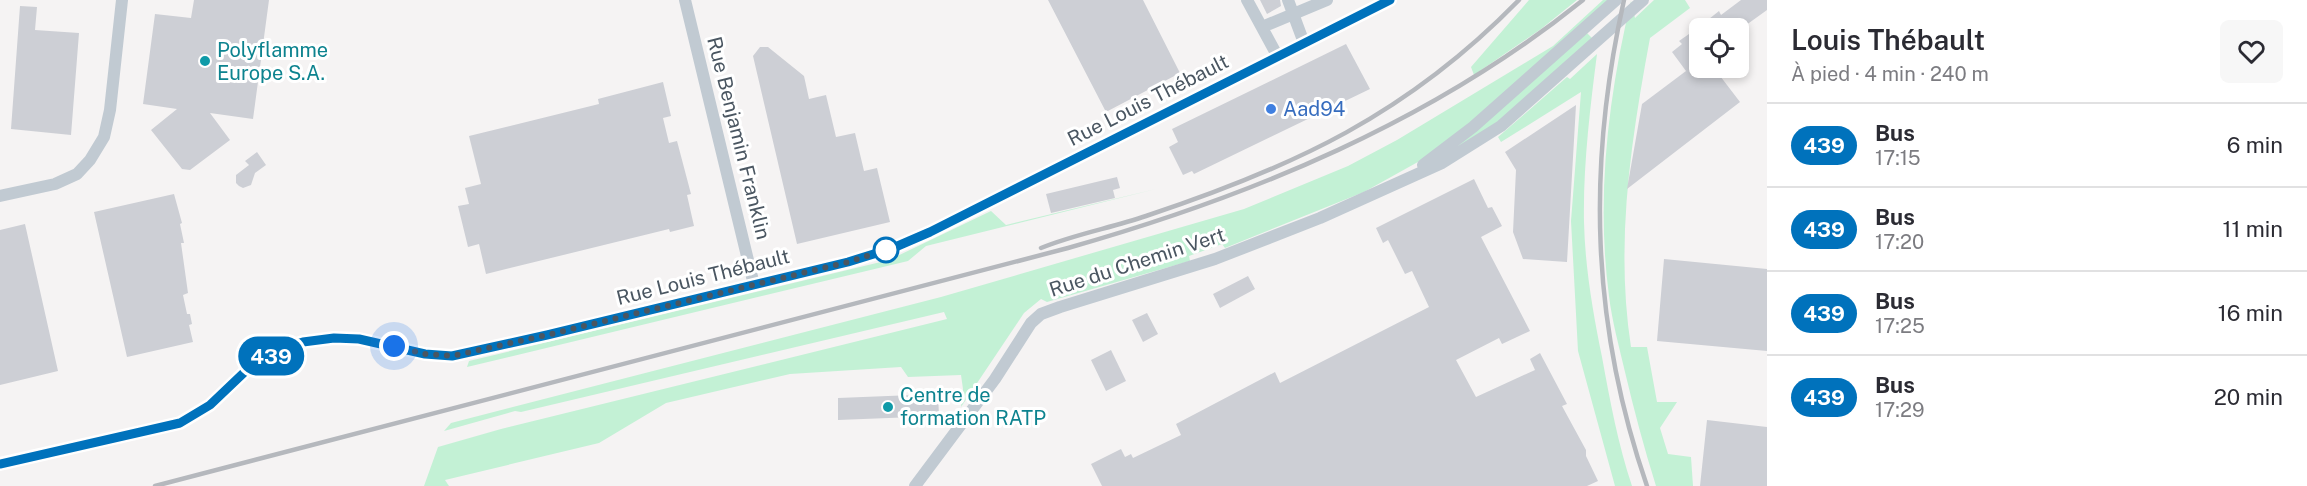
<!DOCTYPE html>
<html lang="fr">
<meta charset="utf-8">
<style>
:root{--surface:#fff;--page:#f7f7f7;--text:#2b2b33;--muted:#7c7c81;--line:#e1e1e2}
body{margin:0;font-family:"Public Sans",sans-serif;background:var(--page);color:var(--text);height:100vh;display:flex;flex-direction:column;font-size:22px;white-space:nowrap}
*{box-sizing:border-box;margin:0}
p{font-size:20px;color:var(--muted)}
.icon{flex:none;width:33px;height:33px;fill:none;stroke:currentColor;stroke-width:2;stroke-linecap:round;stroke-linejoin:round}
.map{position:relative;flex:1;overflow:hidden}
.details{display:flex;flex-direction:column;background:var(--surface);width:540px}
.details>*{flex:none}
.badge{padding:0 12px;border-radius:20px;font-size:21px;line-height:39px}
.controls{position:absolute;left:1689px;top:18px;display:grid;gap:12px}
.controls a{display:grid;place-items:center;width:60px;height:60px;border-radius:9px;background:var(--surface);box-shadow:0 3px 9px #0003;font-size:30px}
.you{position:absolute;width:30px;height:30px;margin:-15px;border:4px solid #fff;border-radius:50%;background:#1a73e8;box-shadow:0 0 0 9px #1a73e833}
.map>.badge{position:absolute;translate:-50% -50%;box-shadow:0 0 0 3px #fff}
.round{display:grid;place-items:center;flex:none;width:63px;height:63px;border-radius:9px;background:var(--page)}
.head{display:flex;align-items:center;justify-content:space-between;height:102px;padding:0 24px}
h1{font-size:28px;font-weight:600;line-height:45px}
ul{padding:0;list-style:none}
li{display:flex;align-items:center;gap:18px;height:84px;padding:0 24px;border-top:2px solid var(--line)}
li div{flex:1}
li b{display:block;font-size:22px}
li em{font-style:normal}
li .badge{min-width:66px;font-weight:700;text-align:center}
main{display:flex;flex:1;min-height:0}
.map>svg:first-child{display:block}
</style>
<main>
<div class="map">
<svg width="1767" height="486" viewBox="0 0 1767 486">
<rect width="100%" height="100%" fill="#f5f3f3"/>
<path fill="#c3f1d5" d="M1529,0H1577L1541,29L1474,75L1471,67Z
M1603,0H1608L1443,148L1364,192L1225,248L1222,244L1189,256L1190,261L1047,302L1041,299L1024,313L961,407L963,389L961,375L908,377L901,367L790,374L666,403L599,443L445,480L449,486H424L438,447L501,429L947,319L944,312L521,412L515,411L444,431L451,423L941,297L1244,209L1348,166L1397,140L1553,46Z
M1654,0H1685L1690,8L1650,38C1631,140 1615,244 1631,347H1647L1657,402H1677L1660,428L1668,454L1691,457L1693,486H1656C1644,448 1634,410 1625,372C1619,346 1612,321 1609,296C1596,198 1608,97 1631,1L1635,18Z
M1586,32L1592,38L1493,127L1443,159Z
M1597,54C1590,109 1583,166 1584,222C1585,267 1593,313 1602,357C1610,401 1618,444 1632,486H1615L1578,351L1571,221L1581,92L1501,142L1498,137L1567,77L1570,79Z
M1156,189L926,246L908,261L467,367L469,361L889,260L991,211L1006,225Z"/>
<path fill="#cdcfd5" d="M194,0H269L253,119L210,113L230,140L190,170L182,169L151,130L177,109L143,104L155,14L191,18Z
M1048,0H1143L1180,73L1106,112Z
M1260,0H1280L1281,6L1267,14Z
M1741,0H1767V10L1742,28H1716L1709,19L1719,11L1721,15Z
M20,6L37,7L35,30L79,33L71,135L11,129Z
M1700,31V68H1714L1740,102L1627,189L1642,104L1686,71L1672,52L1682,44L1679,41L1689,34L1692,37Z
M1346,44L1370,89L1194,174L1192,171L1183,175L1169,147L1178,142L1172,129Z
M760,47H768L804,76L809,99L826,95L836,137L855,133L864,171L877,168L890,222L797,244L753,56Z
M663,82L671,116L663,118L669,143L677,141L691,194L687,195L694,226L670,232L669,229L486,274L479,244L468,247L458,206L469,204L465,188L481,184L469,136L599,104L598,99Z
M1576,105L1567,262L1523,259L1513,232L1516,170L1505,152Z
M257,152L266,165L255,173L251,185L243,188L239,186L236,183V175L249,165L245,161Z
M1117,177L1120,188L1113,190L1115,198L1051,213L1046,194Z
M1474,179L1488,208L1492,207L1502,226L1481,237L1530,331L1502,344L1499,338L1456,360L1476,397L1535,370L1530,359L1540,353L1567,404L1562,406L1586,450V456L1598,481L1587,486H1102L1091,464L1121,449L1125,457L1131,454L1133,458L1181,435L1176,424L1275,372L1280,383L1429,307L1412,271L1405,274L1388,240L1383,243L1376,228Z
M174,194L182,223L180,224L184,243H181L188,293L183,295L187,314H190L192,324L189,325L193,342L127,357L94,212Z
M25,224L58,371L0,385V230Z
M1664,259L1767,269V351L1657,341Z
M1248,276L1255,289L1220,308L1213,294Z
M1147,313L1158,334L1143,342L1132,320Z
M1111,350L1126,381L1106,391L1091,360Z
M938,394L939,416L838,420V398Z
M1707,420L1767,427V486H1700Z"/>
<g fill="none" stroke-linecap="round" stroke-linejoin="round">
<path stroke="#c1cad2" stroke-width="12" d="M685,0L754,285
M1247,0L1278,57
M1288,0L1304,43
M1262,27L1327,0
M1423,165L1473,127L1616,0
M0,196L55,184L77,174L90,160L104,137L110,110L122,0
M0,464L180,423L210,405L252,365L285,348L303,342L334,338L359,339L425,354L452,356L547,335L867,257L915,239L1390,0
M915,486L995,379L1031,323L1041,314L1060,307L1215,259L1320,218L1442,163L1501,126L1643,0"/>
<path stroke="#b5b8bd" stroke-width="4.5" d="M1624,0C1587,166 1591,324 1647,486
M1041,248C1075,234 1111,228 1146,216C1294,167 1408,114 1519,0
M155,486L1068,248C1252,196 1433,121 1583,0"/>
</g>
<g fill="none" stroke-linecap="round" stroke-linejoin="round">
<g stroke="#fff" stroke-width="14">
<path id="line" d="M0,464L180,423L210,405L252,365L285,348L303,342L334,338L359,339L425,354L452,356L547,335L848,262L893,248L930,232L1390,0"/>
</g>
<use href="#line" stroke="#0072bc" stroke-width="9"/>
<path stroke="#4a5661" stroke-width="6" stroke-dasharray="0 10.8" d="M394,346L425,354L452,356L547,335L848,262L886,250"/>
</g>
<g fill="#0f9aa8" stroke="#fff" stroke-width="2">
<circle cx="205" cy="61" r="6"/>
<circle cx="888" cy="407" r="6"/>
</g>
<circle fill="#3f7fe0" stroke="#fff" stroke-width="2" cx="1271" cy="109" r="6"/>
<circle fill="#fff" stroke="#0072bc" stroke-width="3" cx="886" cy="250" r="12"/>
<g text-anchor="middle" stroke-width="6" stroke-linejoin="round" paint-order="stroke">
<g font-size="20" fill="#0d838f" stroke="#fff" text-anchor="start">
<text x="217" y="57">Polyflamme<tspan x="217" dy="23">Europe S.A.</tspan></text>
<text x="900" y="402">Centre de<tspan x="900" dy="23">formation RATP</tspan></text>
</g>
<g font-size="20" fill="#4a5661" stroke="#fff">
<text transform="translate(1148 100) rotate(-27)" y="7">Rue Louis Thébault</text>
<text transform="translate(739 138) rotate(76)" y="7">Rue Benjamin Franklin</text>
<text transform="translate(1137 262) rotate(-18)" y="7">Rue du Chemin Vert</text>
<text transform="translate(703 277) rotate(-14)" y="7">Rue Louis Thébault</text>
</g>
<g font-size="20" fill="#366cbe" stroke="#fff" text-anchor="start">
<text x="1283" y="116">Aad94</text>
</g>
</g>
</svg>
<div class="controls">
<a><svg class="icon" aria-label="locate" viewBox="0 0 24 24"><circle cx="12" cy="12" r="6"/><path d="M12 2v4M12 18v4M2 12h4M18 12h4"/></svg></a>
</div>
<div class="you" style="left:394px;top:346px"></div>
<b class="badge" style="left:271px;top:356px;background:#0072bc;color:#fff">439</b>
</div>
<section class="details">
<div class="head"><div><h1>Louis Thébault</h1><p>À pied · 4 min · 240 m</p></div><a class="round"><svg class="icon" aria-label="heart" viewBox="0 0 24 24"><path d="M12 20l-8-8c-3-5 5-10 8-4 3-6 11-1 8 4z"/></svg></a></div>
<ul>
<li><span class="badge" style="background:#0072bc;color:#fff">439</span><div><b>Bus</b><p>17:15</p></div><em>6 min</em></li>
<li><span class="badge" style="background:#0072bc;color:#fff">439</span><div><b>Bus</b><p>17:20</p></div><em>11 min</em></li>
<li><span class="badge" style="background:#0072bc;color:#fff">439</span><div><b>Bus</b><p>17:25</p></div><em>16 min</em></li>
<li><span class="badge" style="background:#0072bc;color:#fff">439</span><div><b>Bus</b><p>17:29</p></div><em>20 min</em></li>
</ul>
</section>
</main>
